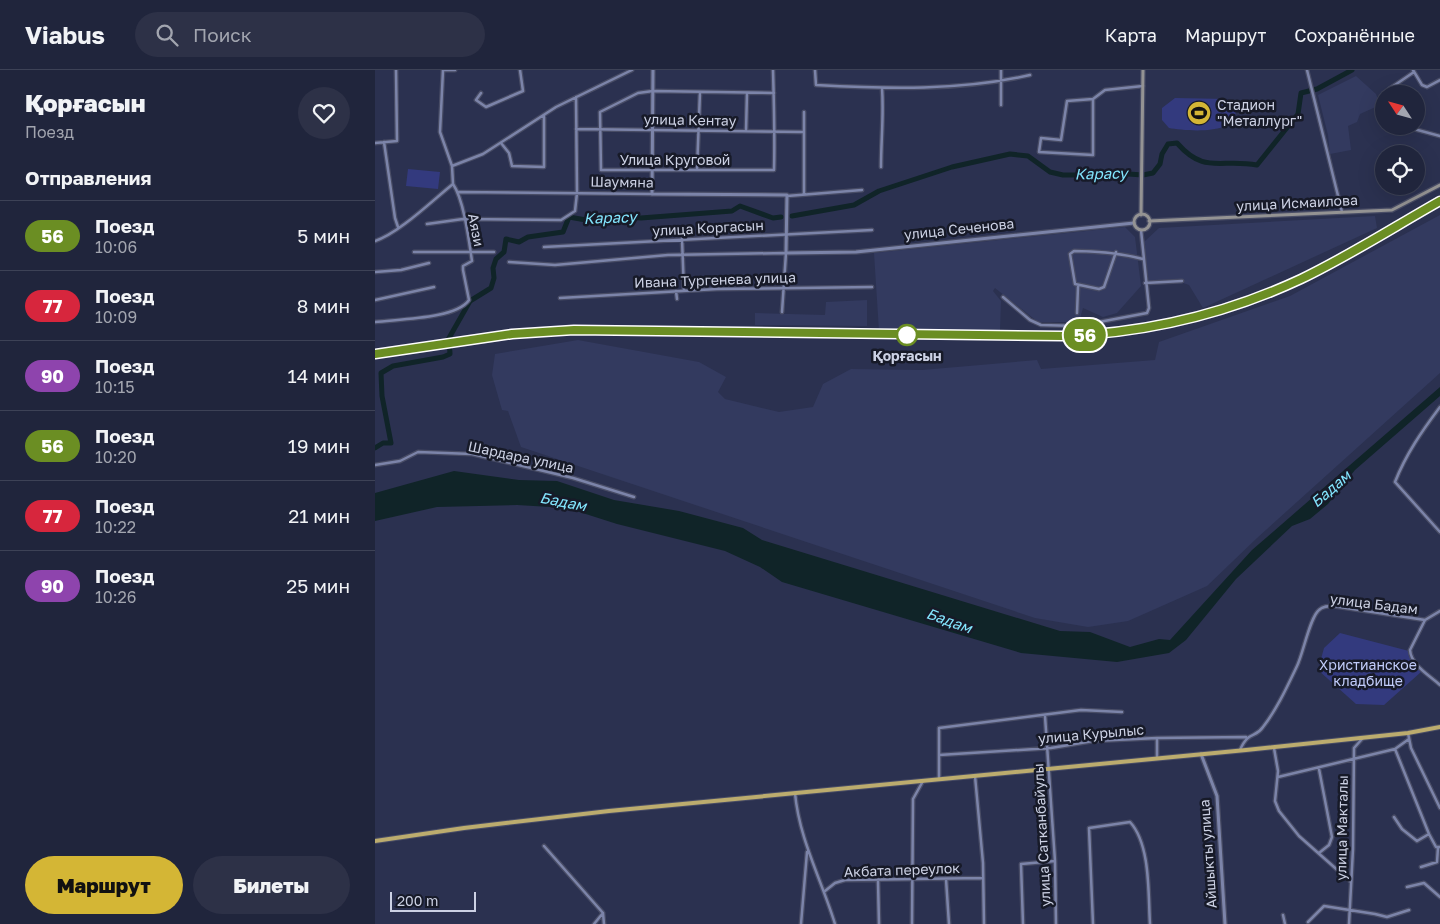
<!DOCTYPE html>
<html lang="ru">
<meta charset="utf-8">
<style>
:root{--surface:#20253c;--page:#2d3147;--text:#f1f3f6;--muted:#a2a5af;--line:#3d4256;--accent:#d4b635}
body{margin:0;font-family:"Golos Text",sans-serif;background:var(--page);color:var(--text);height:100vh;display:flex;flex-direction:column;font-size:19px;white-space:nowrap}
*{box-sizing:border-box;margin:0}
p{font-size:16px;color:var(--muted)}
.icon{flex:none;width:28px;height:28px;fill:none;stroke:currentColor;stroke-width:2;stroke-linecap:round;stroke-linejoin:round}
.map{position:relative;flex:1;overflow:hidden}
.details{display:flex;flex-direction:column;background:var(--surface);width:375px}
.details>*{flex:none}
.badge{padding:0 10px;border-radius:16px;font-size:18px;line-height:32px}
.needle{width:32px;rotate:306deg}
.tools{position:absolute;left:1000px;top:15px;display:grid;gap:10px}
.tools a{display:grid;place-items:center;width:50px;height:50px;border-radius:50%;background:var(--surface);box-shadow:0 5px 20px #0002,0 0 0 1px var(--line);font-size:25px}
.scale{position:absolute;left:15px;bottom:12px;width:86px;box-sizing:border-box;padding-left:5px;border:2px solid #ccd1e4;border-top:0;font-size:14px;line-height:18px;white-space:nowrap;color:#ccd1e4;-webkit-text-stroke:4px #171a28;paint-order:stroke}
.map>.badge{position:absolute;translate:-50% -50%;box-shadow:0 0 0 2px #fff}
h2{padding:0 25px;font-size:19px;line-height:45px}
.round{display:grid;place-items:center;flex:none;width:52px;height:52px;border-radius:26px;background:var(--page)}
.summary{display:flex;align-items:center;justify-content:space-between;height:85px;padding:0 25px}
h1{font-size:24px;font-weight:800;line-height:38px}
.primary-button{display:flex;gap:10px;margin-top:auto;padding:10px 25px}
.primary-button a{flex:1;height:58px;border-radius:30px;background:var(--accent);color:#111;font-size:20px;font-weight:800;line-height:58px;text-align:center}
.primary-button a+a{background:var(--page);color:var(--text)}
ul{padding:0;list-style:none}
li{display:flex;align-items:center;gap:15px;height:70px;padding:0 25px;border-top:1px solid var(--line)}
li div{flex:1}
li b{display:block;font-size:19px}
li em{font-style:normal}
li .badge{min-width:55px;font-weight:700;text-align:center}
header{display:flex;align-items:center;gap:30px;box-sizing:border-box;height:70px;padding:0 25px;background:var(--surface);border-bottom:1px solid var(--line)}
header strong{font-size:24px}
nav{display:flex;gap:28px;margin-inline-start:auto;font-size:18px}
.search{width:350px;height:45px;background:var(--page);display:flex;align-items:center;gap:12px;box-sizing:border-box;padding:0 18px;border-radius:28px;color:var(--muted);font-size:19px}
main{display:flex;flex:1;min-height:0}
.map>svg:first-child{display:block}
</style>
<header>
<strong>Viabus</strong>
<div class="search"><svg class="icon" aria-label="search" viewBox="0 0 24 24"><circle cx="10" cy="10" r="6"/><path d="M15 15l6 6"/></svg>Поиск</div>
<nav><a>Карта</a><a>Маршрут</a><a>Сохранённые</a></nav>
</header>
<main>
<section class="details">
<div class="summary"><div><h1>Қорғасын</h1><p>Поезд</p></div><a class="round"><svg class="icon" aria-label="heart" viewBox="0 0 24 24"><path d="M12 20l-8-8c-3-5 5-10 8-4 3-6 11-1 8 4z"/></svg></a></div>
<h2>Отправления</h2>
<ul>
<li><span class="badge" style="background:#6b8e23;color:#fff">56</span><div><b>Поезд</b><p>10:06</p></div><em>5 мин</em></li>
<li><span class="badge" style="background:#d7263d;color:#fff">77</span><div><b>Поезд</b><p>10:09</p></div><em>8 мин</em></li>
<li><span class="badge" style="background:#8e44ad;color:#fff">90</span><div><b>Поезд</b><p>10:15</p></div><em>14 мин</em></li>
<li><span class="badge" style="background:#6b8e23;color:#fff">56</span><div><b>Поезд</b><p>10:20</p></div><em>19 мин</em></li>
<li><span class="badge" style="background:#d7263d;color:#fff">77</span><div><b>Поезд</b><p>10:22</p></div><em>21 мин</em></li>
<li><span class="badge" style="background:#8e44ad;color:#fff">90</span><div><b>Поезд</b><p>10:26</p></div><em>25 мин</em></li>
</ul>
<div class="primary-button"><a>Маршрут</a><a>Билеты</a></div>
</section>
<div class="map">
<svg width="1065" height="854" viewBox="0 0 1065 854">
<rect width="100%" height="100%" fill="#2b3150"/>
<path fill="#333a5f" d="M981,6L1001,24L1005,35L985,44L982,52L973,56L976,80L955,84L953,65L943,25Z
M1065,145V303L882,468L832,516L753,551L713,557L660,548L146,377L133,341L127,340L117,305L120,284L203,270L324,292L351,307L343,322L350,329L404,342L438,337L448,314L476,299L547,300L662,290L666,299L780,290L784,272L915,226Z
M1000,146L1002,158L828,238L814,215L797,209L774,212L769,172L784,158Z
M750,157L760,167L766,216L742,243L728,247L708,238L704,252H663L620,218L618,221L626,231L625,260L570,263L504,261L499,183Z
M492,230V256L380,255V243L450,245L451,232Z"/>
<path fill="#333a7e" d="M800,28L852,29L860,38C867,66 811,61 794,58L787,50V38Z
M33,99L65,102L63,119L31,116Z
M965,563L1034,581L1046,602L1009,635L981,634L943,600L949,578Z"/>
<path fill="#102428" d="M1065,317V326L980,400L953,434L935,449L917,456L861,509L811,570L794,583L742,592L646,583L407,512L385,497L350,481L242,454L192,438L142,435L62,437L0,451V423L79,401L144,410L182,411L239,430L304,441L368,458L387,470L685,561L715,562L755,577L784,569L795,570L877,480Z"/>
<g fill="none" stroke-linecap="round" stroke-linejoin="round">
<path stroke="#102428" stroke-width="5" d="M417,146L479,135L504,121L577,97L635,84L653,86L675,102L688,105H704L724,102L768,105L778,103L785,94L787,84L793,74L802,73C830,105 845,88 882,95L923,44L926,23L942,19L977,0
M0,378L8,373H16L7,326L6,303L18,296L68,287L75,284L74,268L95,231L116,218L119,208L118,198L121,189L129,182L131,169L144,172L153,167L188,162L194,147L211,150L240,146L266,148L357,141L365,136L398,148L406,147"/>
<g stroke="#484c65" stroke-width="5">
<path id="minor" d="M68,0L65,62L77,96L78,114
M68,0H80
M398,0C399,34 400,67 399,100H226L225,42L263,23L278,21L399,23
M440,0L441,15C512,19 586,21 655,5
M626,0V35
M932,0L967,142
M1038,0L1047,15L1052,17L1065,10
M106,23L101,30L111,37L148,21L145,0
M1012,24L1014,19L1039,2
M718,29V85L664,82L666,68L686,70L692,31L718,29L730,20L768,16
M429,42V124
M1037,56L1039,59L1065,66
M201,59L429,62
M371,61L372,23
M9,72L20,148L23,157
M0,73L22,71L21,0
M126,73L134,83L137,96L169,97V45
M77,96L108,84L181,37L257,0
M506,97C506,70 509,45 507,18
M322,100L325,22
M83,122L277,124
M412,126L487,120
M52,154L88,149L186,150L200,141L202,123L201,27
M307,169L309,221
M0,171C23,164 58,130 78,114
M169,177L497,160
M39,182H119
M741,182L729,217L724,219L700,214L695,184L699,181C723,181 744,183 768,189
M134,192L180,195L293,185L411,183L407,242
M0,202L26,200L54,193
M770,213L807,211
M301,221L302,229
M628,227L655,250L666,255L703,256L772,243L774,238L766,160
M185,228L342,219L497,217
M0,230L59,217
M702,243L703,217
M0,252C24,249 81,249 94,230L88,200V196L97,191C94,171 89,130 78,114
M1065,337C1047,361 1031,384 1020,412L1065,462
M0,395L25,391L43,382L97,384L198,408L259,427
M1050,550L1035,580C1036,595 1054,605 1065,615
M670,646L680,791L681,854
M1033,663L1036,678L1065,738
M782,668V688
M899,678L903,701L900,731L904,741L924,766L976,812
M1020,679L1034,669
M865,680C874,660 880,669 888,657C902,639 912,617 922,596C928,584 935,547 944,540C948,536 953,536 958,536L1050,550L1065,541
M564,685L676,678L718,671L782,668L871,667
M600,706L608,793L609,854
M903,707L1020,679L1054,764
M564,709V658L706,640L747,642
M420,723C424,769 447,811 460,854
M1019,747L1027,759L1042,771L1054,764L1061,777H1065
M169,776L228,843L229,854
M944,783L954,775L957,767L944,699
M1046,797L1062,792L1063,778
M571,809L574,854
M503,811L504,854
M1032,817L1049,813L1065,827
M450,821L460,813L470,810L607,808
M908,845L910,854
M933,852L949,836L1000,844L1012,847L1034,840
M219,854L228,843
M426,854L432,782
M537,854L538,729L548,711
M648,854L646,794L680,791
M718,854L714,758L755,752C776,775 773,825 775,854
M974,854L978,779L979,678L987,669"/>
</g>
<g stroke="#484c65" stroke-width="5.5">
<path id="tertiary" d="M278,0L277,124L412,125L411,183L481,182L759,153
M826,684L842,726L850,854"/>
</g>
<g stroke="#484c65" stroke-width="5.5">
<path id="secondary" d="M759 152a8 8 0 1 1 16 0a8 8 0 1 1-16 0Z
M766,145L768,0
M774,151L1017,140L1065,115"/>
</g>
<g stroke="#484c65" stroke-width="6">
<path id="trunk" d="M0,771L89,758L234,741L871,680L1033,663L1065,657"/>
</g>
<use href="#minor" stroke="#7c84a9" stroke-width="2.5"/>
<use href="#tertiary" stroke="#7c84a9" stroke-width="3"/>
<use href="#secondary" stroke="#949393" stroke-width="3"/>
<use href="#trunk" stroke="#bcac6e" stroke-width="4"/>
<path stroke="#767c95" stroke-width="1" stroke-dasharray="6 6" stroke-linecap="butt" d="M0,284L137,264L199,261L688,266C771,263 851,244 926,209C974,186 1019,157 1065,131"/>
</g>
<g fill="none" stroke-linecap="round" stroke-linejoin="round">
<g stroke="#fff" stroke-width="11">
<path id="line" d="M0,284L137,264L199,260L688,266C771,263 851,244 926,209C974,186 1019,157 1065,131"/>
</g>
<use href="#line" stroke="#6b8e23" stroke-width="8"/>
</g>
<defs>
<g id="stadium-disc" transform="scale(1.25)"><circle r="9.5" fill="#d4b635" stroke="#171a28"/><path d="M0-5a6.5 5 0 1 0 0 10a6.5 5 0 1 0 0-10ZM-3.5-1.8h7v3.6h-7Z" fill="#111"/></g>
</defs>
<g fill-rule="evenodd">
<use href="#stadium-disc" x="824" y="43"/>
</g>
<circle fill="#fff" stroke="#6b8e23" stroke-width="2.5" cx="532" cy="265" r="10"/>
<g text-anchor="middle" stroke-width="5" stroke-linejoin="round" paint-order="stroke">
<g font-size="14" fill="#ccd1e4" stroke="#171a28" text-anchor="start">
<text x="842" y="40">Стадион<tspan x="842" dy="16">"Металлург"</tspan></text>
</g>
<g font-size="14" fill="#ccd1e4" stroke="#171a28">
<text transform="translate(315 50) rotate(1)" y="5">улица Кентау</text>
<text x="300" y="95">Улица Круговой</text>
<text transform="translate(247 112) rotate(1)" y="5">Шаумяна</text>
<text transform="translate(922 133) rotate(-3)" y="5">улица Исмаилова</text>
<text transform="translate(333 158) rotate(-3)" y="5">улица Коргасын</text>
<text transform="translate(584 159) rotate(-6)" y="5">улица Сеченова</text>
<text transform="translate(101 160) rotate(79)" y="5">Аязи</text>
<text transform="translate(340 210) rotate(-2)" y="5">Ивана Тургенева улица</text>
<text transform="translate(146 387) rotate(12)" y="5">Шардара улица</text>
<text transform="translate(999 534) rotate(7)" y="5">улица Бадам</text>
<text transform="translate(716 664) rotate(-5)" y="5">улица Курылыс</text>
<text transform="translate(967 758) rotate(-89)" y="5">улица Макталы</text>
<text transform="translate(667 765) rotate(-93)" y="5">улица Сатканбайулы</text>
<text transform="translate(833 784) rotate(-94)" y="5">Айшыкты улица</text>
<text transform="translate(527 800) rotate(-2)" y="5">Акбата переулок</text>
</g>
<g font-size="14" font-weight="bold" fill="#ccd1e4" stroke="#171a28">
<text x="532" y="291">Қорғасын</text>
</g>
<g font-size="14" fill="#c1ccfa" stroke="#171a28">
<text x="993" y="600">Христианское<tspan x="993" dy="16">кладбище</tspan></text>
</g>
<g font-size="15" font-style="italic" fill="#83e6fe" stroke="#171a28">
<text transform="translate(726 104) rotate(-1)" y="5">Карасу</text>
<text transform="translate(235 148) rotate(-2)" y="5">Карасу</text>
<text transform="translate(956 419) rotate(-41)" y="5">Бадам</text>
<text transform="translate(188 432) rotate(11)" y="5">Бадам</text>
<text transform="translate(574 551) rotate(20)" y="5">Бадам</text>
</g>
</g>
</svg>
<div class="tools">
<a><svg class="needle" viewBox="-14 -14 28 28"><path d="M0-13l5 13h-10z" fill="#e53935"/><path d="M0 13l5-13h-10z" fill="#a2a5af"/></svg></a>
<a><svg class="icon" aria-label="locate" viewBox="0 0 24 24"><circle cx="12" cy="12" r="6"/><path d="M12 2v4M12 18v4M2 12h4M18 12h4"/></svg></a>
</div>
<div class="scale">200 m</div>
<b class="badge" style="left:710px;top:265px;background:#6b8e23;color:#fff">56</b>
</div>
</main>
